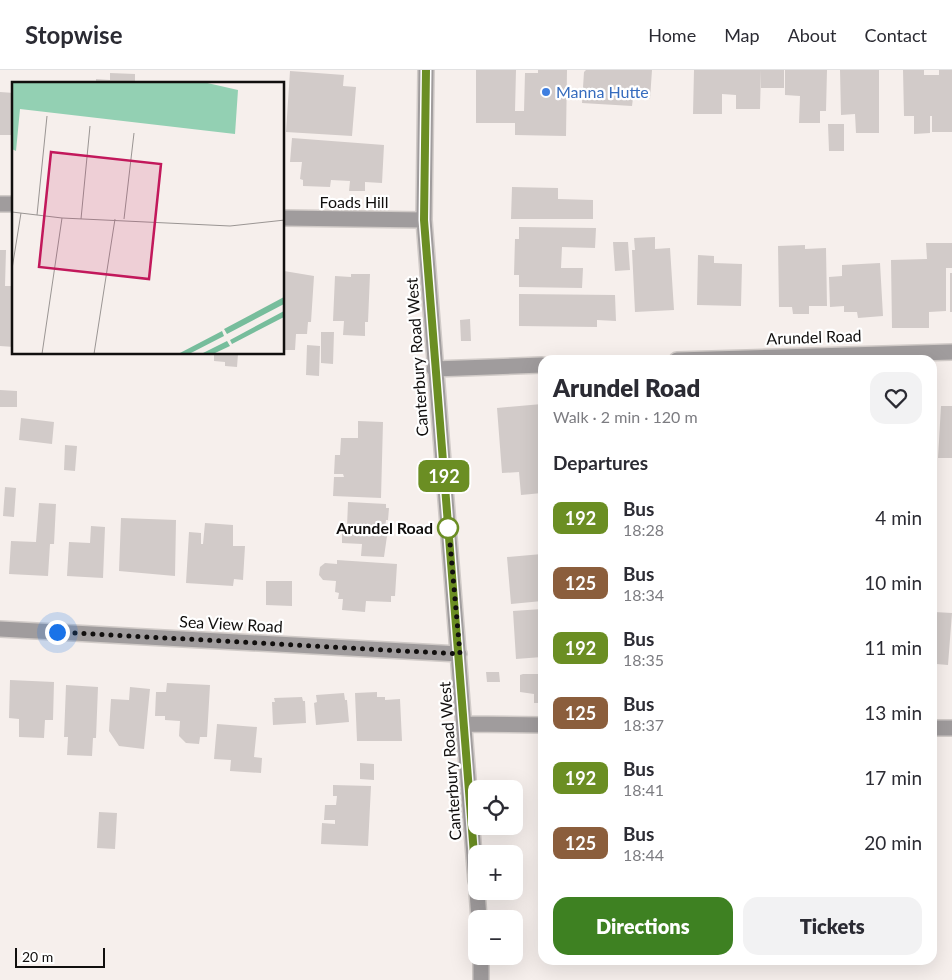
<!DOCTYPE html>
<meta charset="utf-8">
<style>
:root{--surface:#fff;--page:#f2f2f3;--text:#2b2b33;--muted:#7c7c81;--line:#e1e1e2;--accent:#3e8122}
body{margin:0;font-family:Lato,sans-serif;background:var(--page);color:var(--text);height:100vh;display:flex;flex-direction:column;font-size:19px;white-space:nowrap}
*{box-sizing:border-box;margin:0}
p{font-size:16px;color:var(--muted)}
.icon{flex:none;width:28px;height:28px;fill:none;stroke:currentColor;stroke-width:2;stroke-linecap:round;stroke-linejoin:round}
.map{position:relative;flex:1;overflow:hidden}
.panel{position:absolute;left:538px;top:285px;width:399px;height:610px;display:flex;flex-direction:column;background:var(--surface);border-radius:15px;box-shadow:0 5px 20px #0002}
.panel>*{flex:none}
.badge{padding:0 10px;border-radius:8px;font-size:18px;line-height:32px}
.controls{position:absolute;left:468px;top:710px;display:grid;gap:10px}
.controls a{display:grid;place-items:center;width:55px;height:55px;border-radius:10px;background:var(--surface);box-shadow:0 5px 20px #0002;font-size:25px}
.scale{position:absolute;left:15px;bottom:12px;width:90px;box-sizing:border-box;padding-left:5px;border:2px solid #110f0e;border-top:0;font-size:14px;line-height:18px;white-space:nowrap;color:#110f0e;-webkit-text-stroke:4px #fff;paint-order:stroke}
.you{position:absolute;width:25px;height:25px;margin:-12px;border:4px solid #fff;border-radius:50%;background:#1a73e8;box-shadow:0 0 0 8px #1a73e833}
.map>.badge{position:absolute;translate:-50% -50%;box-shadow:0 0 0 2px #fff}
h2{padding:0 15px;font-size:19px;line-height:45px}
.round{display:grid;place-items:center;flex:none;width:52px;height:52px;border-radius:15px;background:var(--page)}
.overview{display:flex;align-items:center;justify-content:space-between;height:85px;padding:0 15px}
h1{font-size:24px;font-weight:800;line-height:38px}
.primary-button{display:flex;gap:10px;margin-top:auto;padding:10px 15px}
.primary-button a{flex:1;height:58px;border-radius:15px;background:var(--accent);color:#fff;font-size:20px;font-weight:800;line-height:58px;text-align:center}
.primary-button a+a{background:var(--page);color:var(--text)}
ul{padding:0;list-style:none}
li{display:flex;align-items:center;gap:15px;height:65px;padding:0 15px}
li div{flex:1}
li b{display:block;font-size:19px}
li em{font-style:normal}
li .badge{min-width:55px;font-weight:700;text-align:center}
header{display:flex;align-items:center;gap:30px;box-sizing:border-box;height:70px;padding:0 25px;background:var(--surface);border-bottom:1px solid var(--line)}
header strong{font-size:24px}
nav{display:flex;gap:28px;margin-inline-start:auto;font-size:18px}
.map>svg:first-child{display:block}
</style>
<header>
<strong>Stopwise</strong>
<nav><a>Home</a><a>Map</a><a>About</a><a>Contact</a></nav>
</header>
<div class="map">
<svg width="952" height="910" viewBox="0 0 952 910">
<rect width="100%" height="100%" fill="#f6efec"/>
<path fill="#d2cbc9" d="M476,0H516L515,41H524L525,3H538V0H567L566,66L515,65V53H476Z
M586,0H652L650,29L633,28L632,36L582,33L584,2Z
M694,0H761L760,39H736V25L722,24V44H693Z
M761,0H784V18H761Z
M785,0H827L826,41H820V53H799L800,26L785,25Z
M840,0H879V63H856L855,44L841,45Z
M903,0H924V5H939V0H952V62H932V46H930V63L914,64V46H904Z
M290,1L344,5L343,16L356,17L352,66L286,62Z
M110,3L135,4V14H96V9L110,10Z
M0,22L14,23V70H11V65H0Z
M828,54H844V81H829Z
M292,68L384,75L382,113L365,112V121H349L350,111L331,110L330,117L303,116V110L300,109L302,92H290Z
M512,117L558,118V129L593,130V149H511Z
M519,157L596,158L595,178L562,177L561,198H583L582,218L519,217V205H514L515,169H519Z
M655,167V179L670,178L674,240L635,242L632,180H635L634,168Z
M613,172H628L630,200L615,201Z
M926,173H952V198H946V241L929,242V258H892L891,190L927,189Z
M805,175V179L826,178L827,236H809V244H793L792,237H779L778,176Z
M0,180H6L5,216H14V277L0,276Z
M698,185L714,186V193L742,194L741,236L697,235Z
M880,193L883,246L858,248L857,242H844V236L830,237L829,207L842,206V195Z
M284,201L314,206L311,252H308L307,264H296L295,280H284Z
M950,203H952V242H950Z
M351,204H370L368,252H365V266L343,265L344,251H333L335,206L351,207Z
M519,224L615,225L616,251L597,250V257L519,256Z
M470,249L471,271H461L460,250Z
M321,262H334L333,294L321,293Z
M307,275L320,276L319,306L306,305Z
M214,284H238L237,297L225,296V292L214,291Z
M0,320L17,321V337H0Z
M542,334V423L521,425L519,402L502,403L497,338Z
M941,336H952V388H938Z
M21,348L54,352L52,374L19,370Z
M358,351L383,352L381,428L333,426L334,407H344L343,404H334L335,385H340L341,368H358Z
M65,375L77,376L75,401L64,400Z
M5,417L16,418L14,447L3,446Z
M348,432L386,434V438H389L388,450H386L385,459H388L384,487L361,486L362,474L342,473V456L347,457Z
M39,433L56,434L54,474H50L48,506L9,504L11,471L36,472Z
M121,448L176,450L175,506L119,501Z
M205,453L233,455V476H245L243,510L234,509L233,516L186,513L189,462L201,463V474H203Z
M91,456L105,457L103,508L67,506L69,472L90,473Z
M542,484V531L511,534L507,487Z
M337,490L397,494L395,526H391V532L366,531L365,542L342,540L343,529H338L339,523L335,522L336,511L323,510L319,505L320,497L325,493L337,494Z
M266,511H292V536L266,535Z
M542,539V587L516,589L513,541Z
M934,542L952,543L948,595L936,594V599H931V552H933Z
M486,602H499L500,612H487Z
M523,604H542V633H534V624L520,622V605Z
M10,610L54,612L53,650H45L44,668L19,667V649L9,648Z
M167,613L210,615L207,667H200L199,674L186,673L179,666L180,651L165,650V646H155L156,622H166Z
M66,615L98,617L96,668H93L92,686L67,685L68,667H64Z
M130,617L150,619L144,679L119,676L109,661L111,629L129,630Z
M377,622V627H385V630L400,629L402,671H357L355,623Z
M344,623L345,630H347L349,652L316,655L314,633L317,632L316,625Z
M302,627L303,631H305L306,653L273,655L272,632H275L274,628Z
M217,654L257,657L254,687L262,688L261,703L230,701L231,690L214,689Z
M360,693L374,694V710L360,709Z
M333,715L371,716L368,776L321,774L322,753L335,754V750H324L325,735H336L337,726H333Z
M99,742L117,743L115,779L97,778Z"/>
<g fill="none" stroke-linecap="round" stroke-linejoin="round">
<g stroke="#d1cbc8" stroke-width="18">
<path id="minor" d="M426,0L424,150L476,811
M0,134H14
M284,148L424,150
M677,290L952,282
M434,299L542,295
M0,559L459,584
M465,654L542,655
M931,658H952
M477,821L479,849
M481,886V910"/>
</g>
<use href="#minor" stroke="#a09c9d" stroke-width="15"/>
</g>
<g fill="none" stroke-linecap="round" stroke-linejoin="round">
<g stroke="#fff" stroke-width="11">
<path id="line" d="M426,0L424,150L476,810"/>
</g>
<use href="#line" stroke="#6b8e23" stroke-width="8"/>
<path stroke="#110f0e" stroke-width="5" stroke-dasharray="0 9" d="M57,562L460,584L448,451V458"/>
</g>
<circle fill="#3f7fe0" stroke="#fff" stroke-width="2" cx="546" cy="22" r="5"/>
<circle fill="#fff" stroke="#6b8e23" stroke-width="2.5" cx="448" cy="458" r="10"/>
<g text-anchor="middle" stroke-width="4.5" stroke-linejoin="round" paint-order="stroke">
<g font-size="16" fill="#366cbe" stroke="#fff" text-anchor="start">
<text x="556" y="28">Manna Hutte</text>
</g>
<g font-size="16" fill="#110f0e" stroke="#fff">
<text x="354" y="138">Foads Hill</text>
<text transform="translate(814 267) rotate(-2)" y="6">Arundel Road</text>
<text transform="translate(417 287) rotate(-94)" y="6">Canterbury Road West</text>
<text transform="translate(231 554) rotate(3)" y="6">Sea View Road</text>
<text transform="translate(450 691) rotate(-94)" y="6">Canterbury Road West</text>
</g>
<g font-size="16" font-weight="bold" fill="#110f0e" stroke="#fff" text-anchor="end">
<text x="433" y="464">Arundel Road</text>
</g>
</g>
<g transform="translate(12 12)">
<rect width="272" height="272" fill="#f6efec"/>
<path d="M0,0H191L226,8L223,52L8,27L4,69L0,67Z" fill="#93d0b3"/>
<path d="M272,215V222L215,252L212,247ZM272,229V235L220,262L218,258ZM210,249L212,254L177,272H166ZM215,259L218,264L201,272H189Z" fill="#77bd9c"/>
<path fill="none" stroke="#9a9593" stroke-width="1" d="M0,130L50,136L218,144L273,138M25,133L35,34M69,137L78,44M112,137L122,51M0,187L9,131M30,272L50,136M82,272L103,137"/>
<path fill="#c2185b" fill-opacity="0.15" stroke="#c2185b" stroke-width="2.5" d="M39,70L149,82L137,197L27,185Z"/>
<rect width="272" height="272" fill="none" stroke="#110f0e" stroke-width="2.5"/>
</g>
</svg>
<div class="controls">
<a><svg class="icon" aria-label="locate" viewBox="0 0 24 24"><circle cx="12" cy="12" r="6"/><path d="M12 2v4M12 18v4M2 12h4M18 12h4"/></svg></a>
<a>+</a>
<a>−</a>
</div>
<div class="scale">20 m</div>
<div class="you" style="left:57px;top:562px"></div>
<b class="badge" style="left:444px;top:406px;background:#6b8e23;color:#fff">192</b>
<section class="panel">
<div class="overview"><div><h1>Arundel Road</h1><p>Walk · 2 min · 120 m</p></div><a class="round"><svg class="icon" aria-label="heart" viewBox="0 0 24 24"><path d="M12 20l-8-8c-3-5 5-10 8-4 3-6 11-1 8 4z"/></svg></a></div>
<h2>Departures</h2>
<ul>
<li><span class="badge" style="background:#6b8e23;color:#fff">192</span><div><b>Bus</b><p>18:28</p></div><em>4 min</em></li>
<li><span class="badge" style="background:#8b5e3c;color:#fff">125</span><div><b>Bus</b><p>18:34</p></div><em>10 min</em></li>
<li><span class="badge" style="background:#6b8e23;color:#fff">192</span><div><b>Bus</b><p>18:35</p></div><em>11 min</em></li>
<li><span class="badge" style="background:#8b5e3c;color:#fff">125</span><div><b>Bus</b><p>18:37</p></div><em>13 min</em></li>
<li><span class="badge" style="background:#6b8e23;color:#fff">192</span><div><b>Bus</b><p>18:41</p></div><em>17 min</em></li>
<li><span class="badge" style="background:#8b5e3c;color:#fff">125</span><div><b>Bus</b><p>18:44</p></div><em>20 min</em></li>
</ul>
<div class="primary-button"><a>Directions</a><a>Tickets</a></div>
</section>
</div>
